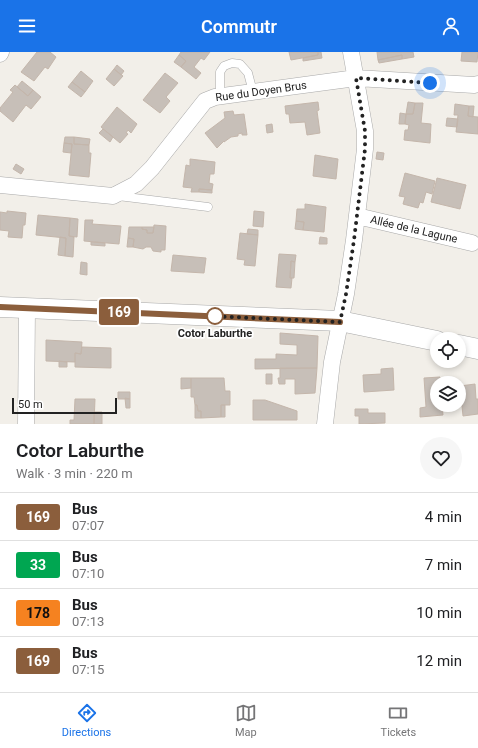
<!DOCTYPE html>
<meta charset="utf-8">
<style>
:root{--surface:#fff;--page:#f6f6f6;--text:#202124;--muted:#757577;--line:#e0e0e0;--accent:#1a73e8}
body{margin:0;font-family:Roboto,sans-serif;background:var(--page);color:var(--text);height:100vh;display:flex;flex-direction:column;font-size:15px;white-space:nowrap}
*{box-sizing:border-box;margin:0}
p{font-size:13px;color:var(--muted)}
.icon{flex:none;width:22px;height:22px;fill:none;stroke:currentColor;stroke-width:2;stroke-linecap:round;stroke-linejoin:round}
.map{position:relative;height:372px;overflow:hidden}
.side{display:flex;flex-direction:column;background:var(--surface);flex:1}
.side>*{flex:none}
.badge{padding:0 8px;border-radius:3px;font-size:14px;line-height:26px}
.buttons{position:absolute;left:430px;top:280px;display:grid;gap:8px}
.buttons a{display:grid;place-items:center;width:36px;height:36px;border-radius:50%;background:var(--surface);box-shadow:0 2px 6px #0003;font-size:20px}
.scale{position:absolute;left:12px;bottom:10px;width:105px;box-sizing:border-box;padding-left:4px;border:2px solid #222;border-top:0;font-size:11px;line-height:14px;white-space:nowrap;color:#222;-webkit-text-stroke:3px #fff;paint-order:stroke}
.you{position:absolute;width:20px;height:20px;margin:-10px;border:3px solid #fff;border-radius:50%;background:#1a73e8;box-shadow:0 0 0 6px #1a73e833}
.map>.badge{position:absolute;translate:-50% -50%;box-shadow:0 0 0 2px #fff}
.round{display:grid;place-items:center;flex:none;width:42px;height:42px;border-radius:21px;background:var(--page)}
.overview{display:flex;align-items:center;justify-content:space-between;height:68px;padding:0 16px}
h1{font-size:19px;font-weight:600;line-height:30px}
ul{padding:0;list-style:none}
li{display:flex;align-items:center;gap:12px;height:48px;padding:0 16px;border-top:1px solid var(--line)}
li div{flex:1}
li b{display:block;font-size:15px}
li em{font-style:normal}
li .badge{min-width:44px;font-weight:700;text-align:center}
header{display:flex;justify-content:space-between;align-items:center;height:52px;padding:0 16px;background:var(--accent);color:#fff;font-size:18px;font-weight:600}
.dock{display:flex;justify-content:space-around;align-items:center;height:56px;border-top:1px solid var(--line);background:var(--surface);font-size:11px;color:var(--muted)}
.dock a{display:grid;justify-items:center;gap:2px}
.dock .on{color:var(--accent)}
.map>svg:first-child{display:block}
</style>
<header><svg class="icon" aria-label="menu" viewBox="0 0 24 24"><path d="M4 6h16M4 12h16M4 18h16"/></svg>Commutr<svg class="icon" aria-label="person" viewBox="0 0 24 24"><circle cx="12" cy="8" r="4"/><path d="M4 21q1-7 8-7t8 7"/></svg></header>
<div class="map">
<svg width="478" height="372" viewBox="0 0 478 372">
<rect width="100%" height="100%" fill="#f2efe9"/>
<path fill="#c7bfb8" stroke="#c4b6ab" d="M37,0H50L56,5L48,17L45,15L34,29L21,20Z
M181,0H210L204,8L201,6L194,15L201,21L196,27L181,15L186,9L179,3Z
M289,0H318V3L291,8Z
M318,0H321L322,6L303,9V6L318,3Z
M377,0H413L414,5L402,7V3L378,8Z
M462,0H478L477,10L461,9Z
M179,3L186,9L181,15L174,10Z
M402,3V7L379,11L378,8Z
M117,13L124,19L121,23L114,17Z
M114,17L123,24L114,34L106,27Z
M81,19L93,29L85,40L72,30Z
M165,21L178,31L166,45L170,49L160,61L143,48Z
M22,29L33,38L28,44L17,35Z
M72,30L85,40L81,45L68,35Z
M15,33L28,44L33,38L41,45L31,57L26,53L13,70L0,59V56L13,40L10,38Z
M318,50L319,58L317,59L320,81L307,83L305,70L290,71L289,62H286L285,54Z
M408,50L415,51L413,62H406Z
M415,51H423L421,71L431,72L430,91L404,88L405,78H408L409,73L405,72L406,62H413Z
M455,52L469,54L468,64L478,65V82L456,80L458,63H454Z
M469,54H474L473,65L468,64Z
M117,55L137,72L131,81L128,78L126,81L128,82L120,91L101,75Z
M233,59L234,63L244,62L247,83H242V81L238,82V84L231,85L224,90V89L217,96L205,81L225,66L224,60Z
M400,61L406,62L405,72H399Z
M447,66L458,67L457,75L446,74Z
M272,72L273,80L267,81L266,73Z
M103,77L113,85L110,90L99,81Z
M65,85H74V92L89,93V101H91L89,125L69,123L72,92L64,91Z
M74,85L90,87L89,93L74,92Z
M64,91L72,92L71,101L63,100Z
M377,100L384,101L383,108L376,107Z
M315,103L338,107L336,127L313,124Z
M190,107L215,110L214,122H210L209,131L213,132L212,138L199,137V140H191L192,136L183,135L186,113L190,114Z
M16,112L24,117L21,122L13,117Z
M405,121L435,129L432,142L426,140L423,151L420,150L418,156L403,152L405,145L399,144Z
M437,126L466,133L460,157L431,150Z
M199,137L212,138V141L199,140Z
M305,152L326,155L324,180L303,178L304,170L296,169L297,157H305Z
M7,159L26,161L25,173H23L22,186L8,185L9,179L0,178V160L7,161Z
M254,159L264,160L263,175L253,174Z
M38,163L70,166L69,184L74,185L73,205L65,204L66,186L36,183Z
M70,166L78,167L77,185L69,184Z
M85,168H93L92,172L121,174L119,192L84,189Z
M296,169L304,170L303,178L295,177Z
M154,173L166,174L165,198H161V200L153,199L151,195H146L143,197L133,195L134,187L128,186L129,175H142V177L147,178V181H153Z
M142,175H154L153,181H147V178L142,177Z
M248,177L258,178V183L247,182Z
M240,181L258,183L255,214L244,213L245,208L237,207Z
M60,185L66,186L65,204L58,203Z
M320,185L327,186V192H319Z
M128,186L134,187L133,195H127Z
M91,190L105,191V194L91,193Z
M279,202L296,203L295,210L291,209L290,226H292L291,236L276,235Z
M173,203L206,206L204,221L171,219Z
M291,209L295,210L294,226H290Z
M81,210L87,211V223L80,222Z
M280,281L318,284L317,316L255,317V307H276V302L297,303V293L280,292Z
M46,288L82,290L81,302L75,301V310L46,309Z
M82,295L111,296V316L75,315V301L81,302Z
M59,309L67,310V315H59Z
M280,316H317L315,341L295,342V327H285V332H279L278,326H280Z
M393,316L394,338L364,340L363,323L381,322V317Z
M266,322H272V332H266Z
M440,325L441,331H437V353H442L443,363L420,365V356L426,355L424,326Z
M181,326H191V336L181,337Z
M191,326H224L225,339H230V353H221V365L201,366V359H198L197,353H195L194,345H191Z
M475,332L476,347H478V362L463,364L460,334Z
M118,340H130V347H118Z
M125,346L130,347V356H126Z
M75,347H95L94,372H70V368H74Z
M253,348H265L297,359V368H253Z
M195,353H197L198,359H201V366H195Z
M221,353H225V365H221Z
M355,357H368V361H385V371L359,372V364H355Z
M94,360H102V372H94Z"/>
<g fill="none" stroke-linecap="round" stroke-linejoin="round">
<g stroke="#a9a9a9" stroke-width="9">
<path id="service" d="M220,44V20L224,14L232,11L240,12L248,21L253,40
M118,144L208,155"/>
</g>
<g stroke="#a9a9a9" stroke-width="17">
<path id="minor" d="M0,2L1,0
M0,133L113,144L136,132L152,116L205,49L215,45L356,26L474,33L478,32
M357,164L472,191
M26,372L27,256
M325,372L332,310L346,242L354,188L365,97V79L351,0"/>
</g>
<g stroke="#a9a9a9" stroke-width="21">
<path id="tertiary" d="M0,255L340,269L437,289
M459,293L478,297"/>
</g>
<use href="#service" stroke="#fff" stroke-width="8"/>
<use href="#minor" stroke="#fff" stroke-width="16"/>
<use href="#tertiary" stroke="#fff" stroke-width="20"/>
</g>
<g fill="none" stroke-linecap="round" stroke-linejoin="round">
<g stroke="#fff" stroke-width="9">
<path id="line" d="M0,255L340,270"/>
</g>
<use href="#line" stroke="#8b5e3c" stroke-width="6"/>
<path stroke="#222" stroke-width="4" stroke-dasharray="0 7.2" d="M215,264H209L340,270L346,242L354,188L365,97V79L356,26L430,31"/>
</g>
<circle fill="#fff" stroke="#8b5e3c" stroke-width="2" cx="215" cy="264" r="8"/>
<g text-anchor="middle" stroke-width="3.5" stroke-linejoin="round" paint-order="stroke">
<g font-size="11" fill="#222" stroke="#fff">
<text transform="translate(261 39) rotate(-8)" y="4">Rue du Doyen Brus</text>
<text transform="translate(414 177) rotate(13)" y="4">Allée de la Lagune</text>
</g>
<g font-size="11" font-weight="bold" fill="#222" stroke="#fff">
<text x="215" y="285">Cotor Laburthe</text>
</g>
</g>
</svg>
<div class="buttons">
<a><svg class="icon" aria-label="locate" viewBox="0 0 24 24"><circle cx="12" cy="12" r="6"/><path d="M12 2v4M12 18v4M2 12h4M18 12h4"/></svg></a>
<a><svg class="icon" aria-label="layers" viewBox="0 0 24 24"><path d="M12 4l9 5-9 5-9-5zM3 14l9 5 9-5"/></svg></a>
</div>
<div class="scale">50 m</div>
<div class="you" style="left:430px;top:31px"></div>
<b class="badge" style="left:119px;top:260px;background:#8b5e3c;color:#fff">169</b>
</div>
<section class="side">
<div class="overview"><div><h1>Cotor Laburthe</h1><p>Walk · 3 min · 220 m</p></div><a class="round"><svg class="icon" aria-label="heart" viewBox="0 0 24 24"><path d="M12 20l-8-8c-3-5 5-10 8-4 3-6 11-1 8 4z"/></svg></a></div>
<ul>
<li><span class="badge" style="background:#8b5e3c;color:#fff">169</span><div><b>Bus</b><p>07:07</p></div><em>4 min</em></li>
<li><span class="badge" style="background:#00a651;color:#fff">33</span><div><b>Bus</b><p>07:10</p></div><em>7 min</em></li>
<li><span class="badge" style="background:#f58220;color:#111">178</span><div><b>Bus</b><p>07:13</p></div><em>10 min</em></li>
<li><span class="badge" style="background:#8b5e3c;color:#fff">169</span><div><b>Bus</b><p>07:15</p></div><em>12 min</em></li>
</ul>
</section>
<nav class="dock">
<a class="on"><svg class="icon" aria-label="directions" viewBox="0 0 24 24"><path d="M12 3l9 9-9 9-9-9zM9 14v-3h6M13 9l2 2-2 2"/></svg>Directions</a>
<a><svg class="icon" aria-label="map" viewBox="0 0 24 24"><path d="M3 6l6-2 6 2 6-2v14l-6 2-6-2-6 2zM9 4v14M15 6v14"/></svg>Map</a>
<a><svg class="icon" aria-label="tickets" viewBox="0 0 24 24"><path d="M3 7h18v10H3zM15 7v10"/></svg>Tickets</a>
</nav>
